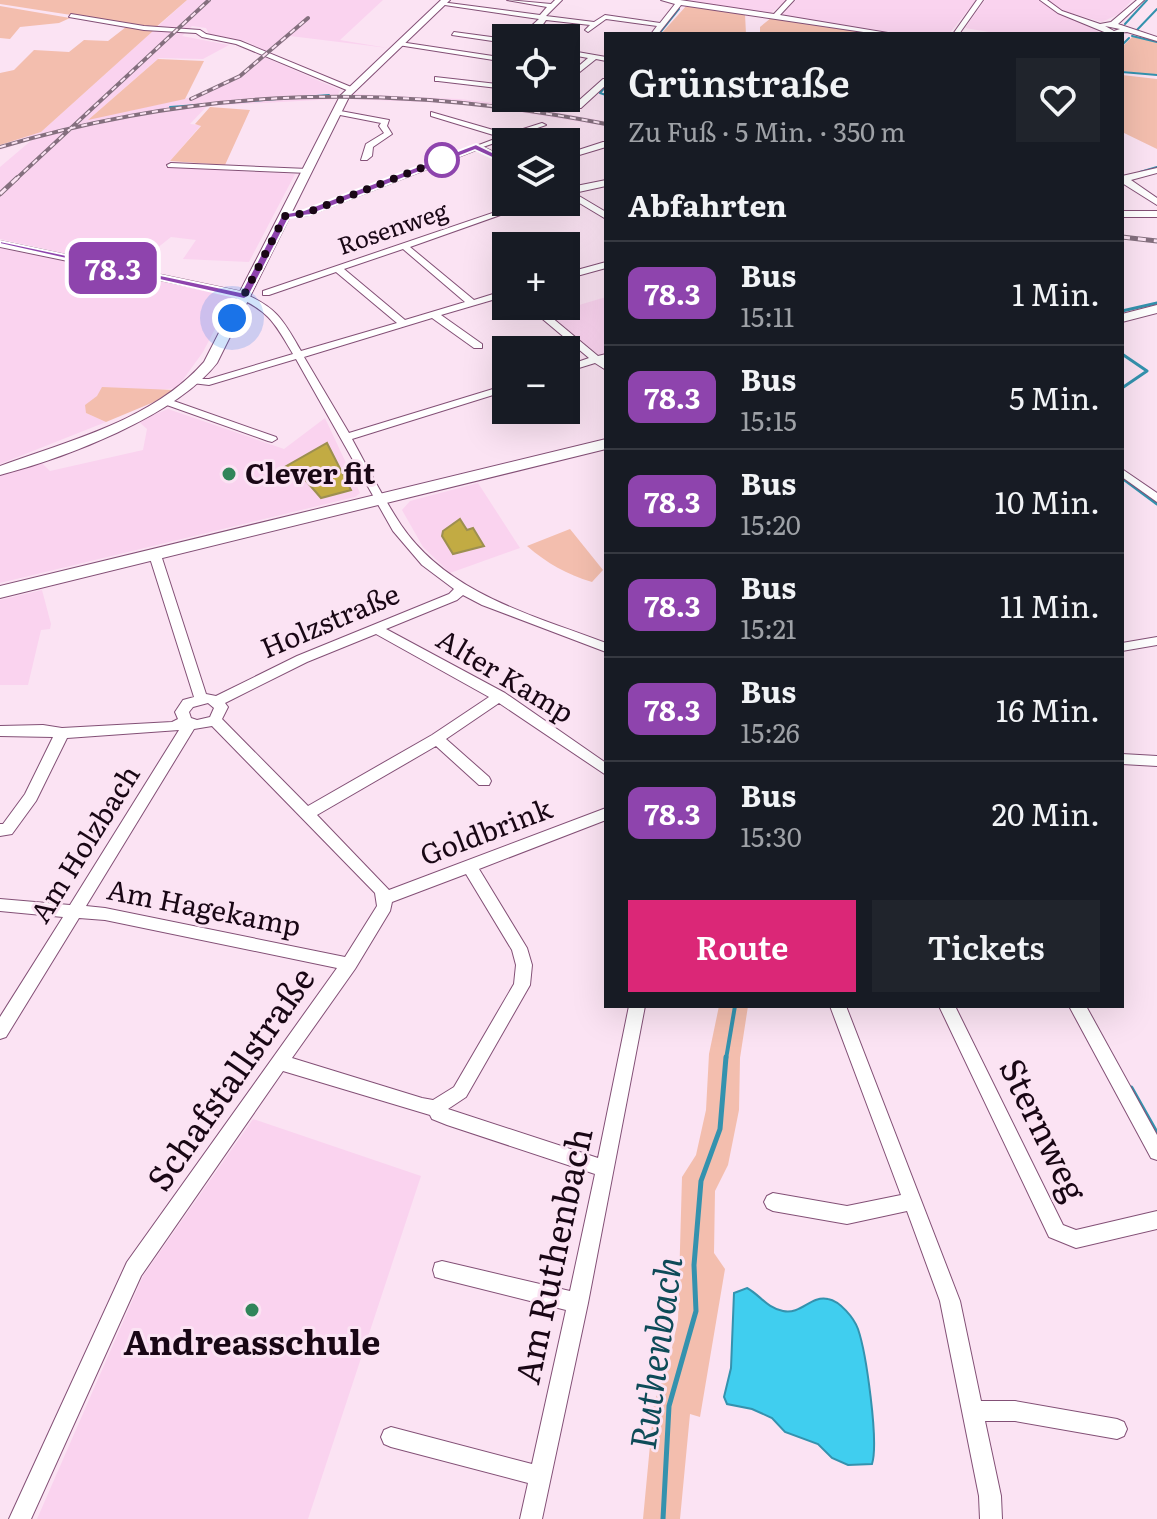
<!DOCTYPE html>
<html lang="de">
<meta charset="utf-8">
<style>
:root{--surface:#171b24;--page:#20242c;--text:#f1f3f6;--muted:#9ea1a6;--line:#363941;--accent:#db2777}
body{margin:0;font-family:Literata,serif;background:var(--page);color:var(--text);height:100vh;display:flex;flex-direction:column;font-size:30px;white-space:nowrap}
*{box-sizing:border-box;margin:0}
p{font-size:26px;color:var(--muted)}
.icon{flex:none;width:44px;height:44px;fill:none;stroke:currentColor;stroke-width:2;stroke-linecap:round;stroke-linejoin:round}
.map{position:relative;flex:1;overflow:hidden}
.drawer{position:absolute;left:604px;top:32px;width:520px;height:976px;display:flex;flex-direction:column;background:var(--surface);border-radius:0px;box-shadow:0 8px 32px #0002}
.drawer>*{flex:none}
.badge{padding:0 16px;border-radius:12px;font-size:28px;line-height:52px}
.tools{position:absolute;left:492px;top:24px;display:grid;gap:16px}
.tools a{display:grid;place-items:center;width:88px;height:88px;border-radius:0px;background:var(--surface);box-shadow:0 8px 32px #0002;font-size:40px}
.you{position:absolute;width:40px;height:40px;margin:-20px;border:6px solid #fff;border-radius:50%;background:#1a73e8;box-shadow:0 0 0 12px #1a73e833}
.map>.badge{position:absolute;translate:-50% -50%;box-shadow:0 0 0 4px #fff}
h2{padding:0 24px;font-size:30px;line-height:72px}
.round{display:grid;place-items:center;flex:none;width:84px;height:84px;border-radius:0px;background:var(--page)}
.head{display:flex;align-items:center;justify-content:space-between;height:136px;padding:0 24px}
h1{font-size:38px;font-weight:600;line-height:60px}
.button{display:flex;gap:16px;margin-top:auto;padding:16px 24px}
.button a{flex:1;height:92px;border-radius:0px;background:var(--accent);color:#fff;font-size:32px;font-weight:600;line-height:92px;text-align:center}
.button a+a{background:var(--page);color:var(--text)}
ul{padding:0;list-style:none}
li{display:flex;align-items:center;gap:24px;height:104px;padding:0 24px;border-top:2px solid var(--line)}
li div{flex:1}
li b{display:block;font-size:30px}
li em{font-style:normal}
li .badge{min-width:88px;font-weight:700;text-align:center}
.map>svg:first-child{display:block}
</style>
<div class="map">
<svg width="1157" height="1519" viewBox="0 0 1157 1519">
<rect width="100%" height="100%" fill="#fbe3f3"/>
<path fill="#fad3ef" d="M187,0H383L340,40L388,48L290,36L270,53L245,41L209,34L206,28L192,26L182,36L229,45L203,59L159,58L89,119L193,97L239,76L262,56L340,90L336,99L207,106L190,124L201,125L165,167L295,174L249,262L183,259L196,240L171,237L132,268L0,239V167L33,139L0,150V145L41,132Z
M676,0H787L771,13Z
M796,0H976L949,34H904L781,16Z
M985,0H1038L1056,12L1089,25L1100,33L1001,34L965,28Z
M1047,0H1132L1119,14L1102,22L1063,11Z
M354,94L459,99L523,106L598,120L606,122V126L469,104L350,99Z
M0,248L232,296L203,352L177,388L97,396L86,413L106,422L0,464Z
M606,297V361L549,314Z
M168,409L284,449L325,418L360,493L355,497L0,583V476L39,460L50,471L143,450L147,429L138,421Z
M478,483L520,548L450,573L423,547L402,510L410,501Z
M42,590L51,624L50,629L41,630L28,685H0V600Z
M253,1119L421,1176L308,1519H37L143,1276Z"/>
<path fill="#f3beae" d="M0,0H187L155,28L0,4Z
M687,5L745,14L746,34H661Z
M0,6L70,18L59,23L20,27L10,39L0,38Z
M771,18L879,34H760V27Z
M126,27L153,31L41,132L0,145V73L14,70L34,50L69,52L84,40L108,41Z
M1132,37L1157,42V75L1122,71V47Z
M158,59L204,61L185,99L88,120Z
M1122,75L1157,79V149L1122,132Z
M210,107L250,110L225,165L170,161L201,126L195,124Z
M102,387L174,390L154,402L106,422L86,413L85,405L97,396Z
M570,529L603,570L592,582C566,574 548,564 527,546Z
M719,1006H748L740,1058L739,1110L728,1165L715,1191L714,1253L725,1269L700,1417L690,1414L680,1519H643L654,1403L670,1357L678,1320L682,1177L696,1155L706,1110L709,1054Z"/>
<path fill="#40ceef" stroke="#3492ae" stroke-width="2" d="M747,1288C760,1295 767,1308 783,1311C801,1315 811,1295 828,1299C840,1301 854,1318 858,1329C866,1352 879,1442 872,1464L848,1465L832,1458L818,1444L785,1432L772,1418L752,1409L727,1404L724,1397L731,1368L734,1293Z"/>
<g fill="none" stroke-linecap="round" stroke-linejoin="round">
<path stroke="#3492ae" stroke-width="2" d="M1125,24L1147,0
M1136,31L1157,9
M659,34L679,9
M1132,36L1157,42
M1122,45L1129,38
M1122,72L1157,75
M606,86L600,93L606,95
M170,107L329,95
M1140,172L1157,167"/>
<path stroke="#3492ae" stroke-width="3" d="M1122,311L1157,303
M1122,354L1147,371L1122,388
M1122,478L1157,504"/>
<path stroke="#3492ae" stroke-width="4" d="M726,1059L735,1006"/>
<path stroke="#3492ae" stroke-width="5" d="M1131,1088L1157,1134
M663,1519L669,1406L696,1311L694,1265L701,1181L720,1129L726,1057"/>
</g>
<path fill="#c2ab43" stroke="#9d8f50" stroke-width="2" d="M327,443L351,490L321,498L301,475L292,478L283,468Z
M460,519L467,530L473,528L484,546L453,554L442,536L443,531Z"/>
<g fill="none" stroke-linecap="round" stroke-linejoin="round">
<g stroke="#835076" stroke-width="2">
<path id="minor" d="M507,0L551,4L555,0H562L546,16L594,22L605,15L660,23L675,4L661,0H680L774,14L787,0H794L780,15L894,34H877L681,5L658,34H651L657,26L606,19L588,32L585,30L590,25L546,20C541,29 528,38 518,38L539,19L438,4L441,2L540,15L547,7Z
M977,0H983L959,34H953Z
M1040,0H1047L1062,11L1100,24L1111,22L1137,0H1144L1118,24L1157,37V41L1127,32L1109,34L1058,13ZM1105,26L1120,29L1114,31Z
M71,14L144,26L200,30L206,34L240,41L356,89L349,91L236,44L202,37L196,33L144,30L69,17Z
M454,32L506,39V43L452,35Z
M400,42L506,58V62L398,45Z
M566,50L606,57V61L596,59L566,83V77L588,58L566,54Z
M435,77L506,85V89L438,81H435Z
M603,79H606V85L581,108H575V104Z
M335,110L389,120L387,126L392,134L373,147L372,156L367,160H361L366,144L384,133L379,126L381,123L335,114Z
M431,112L507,134L542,123L546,125L483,147L506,158V163L476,150L309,215L282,218V214L304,211L500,137L431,116Z
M603,142H606V147L566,159V154Z
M171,163L308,169L312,171L308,173L168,167L167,165Z
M1157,168V173L1131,180L1157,198V205L1122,183V176Z
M606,180V186L574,193L606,212V219L566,195V188Z
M525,202H537L410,247L474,300L506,290V296L441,315L482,344V348H474L432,318L304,357L349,433L506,385V391L352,439C368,468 383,498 401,525C448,594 532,615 606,643V652L482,605L463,595L457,600L386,629L505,693L606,763V775L499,703L446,739L489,777L491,781L489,785H479L436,746L317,815L389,890L606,808V820L479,869L527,948L532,965L530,985L466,1097L448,1109L598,1158L629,1006H645L588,1303L542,1519H520L528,1483L391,1447L384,1444L381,1437L384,1430L391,1427L532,1464L566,1310L442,1279L435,1277L433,1270L435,1263L442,1261L570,1291L595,1174L447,1125L432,1119L430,1115L283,1071L141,1276L31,1519H9L127,1262L337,968L105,920L79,918L6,1037L0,1039V1017L63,917L0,911V899L70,905L179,730L67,738L36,801L12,834L0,836V824H3L25,794L53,737L0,736V726L43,725L62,728L172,722L178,719L175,712L183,700L194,697L149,555L151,552L155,551L161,555L206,694L216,696L297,656L449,594L454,589L422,565L393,531L296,359L209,385L192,383V379H209L293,354C274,321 268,310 232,295L0,247V241L238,291C275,306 282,317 301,351L397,323L336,272L269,295H263V291ZM403,249L465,302L405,320L344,269ZM376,634L489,697L432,735L308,806L222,719L228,707L225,703L307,662ZM208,703L214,708L210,717L197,720L191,718L189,712L193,707ZM212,726L375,893L377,906L345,957L105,908L86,906L194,729ZM466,874L512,950L516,965L514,984L454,1087L433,1100L422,1098L292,1058L355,969L390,911L392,902Z
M1122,211H1157V217H1122Z
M534,243L538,244L539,246H530Z
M606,262V268L566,279V273Z
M527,306H538L598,356L606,354L604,360L606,370L595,363L566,372V366L589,358Z
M168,399L276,437L277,439L272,442L268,441L164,404L163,402Z
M1122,469L1157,493V502L1122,477Z
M1157,637V645L1122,651V643Z
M1122,754L1157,756V766L1122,764Z
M830,1006H846L960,1301L981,1401H1015L1117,1419L1124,1422L1127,1429L1124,1436L1117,1439L1015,1421H985L1001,1496L1002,1519H980L979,1496L940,1301L907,1211L847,1224L773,1211L767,1208L764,1202L767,1196L773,1193L847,1206L901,1195Z
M939,1006H955L1063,1225L1076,1230L1157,1211V1229L1076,1248L1049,1237Z
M1069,1006H1086L1157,1135V1160L1151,1158Z"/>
</g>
<g stroke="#835076" stroke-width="2">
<path id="tertiary" d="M441,0H450L349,97L217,363C176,416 65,458 0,475V466C71,440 153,420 204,362L340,96Z"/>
</g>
<g stroke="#835076" stroke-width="2">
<path id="secondary" d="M1157,305V313L1122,322V314Z
M606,439V449L0,598V586Z"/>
</g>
<use href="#minor" fill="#fff" fill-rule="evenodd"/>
<use href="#tertiary" fill="#fff" fill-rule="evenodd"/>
<use href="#secondary" fill="#fff" fill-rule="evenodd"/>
<g stroke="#846f7e" stroke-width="4">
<path id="rail-far1" d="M191,99L240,76L308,18
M0,147C207,86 395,83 606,124
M15,180L209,0"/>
</g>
<g stroke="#846f7e" stroke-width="5">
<path id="rail" d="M0,194L17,178
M1122,237L1157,241"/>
</g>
<use href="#rail-far1" stroke="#fbe3f3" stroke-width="2" stroke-dasharray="6" stroke-linecap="butt"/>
<use href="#rail" stroke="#fbe3f3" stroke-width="3" stroke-dasharray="8" stroke-linecap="butt"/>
</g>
<path fill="#8e44ad" stroke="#fff" stroke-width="2" d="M476,144L511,161L503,163L475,150L310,215L289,218L249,296L244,299L0,244V241L241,292L282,214L304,210Z"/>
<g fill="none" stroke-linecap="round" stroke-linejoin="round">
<path stroke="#190715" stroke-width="8" stroke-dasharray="0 14.4" d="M232,318L285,216L306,213L442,160"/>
</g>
<circle fill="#fff" stroke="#8e44ad" stroke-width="4" cx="442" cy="160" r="16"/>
<g fill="#308559" stroke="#fbe3f3" stroke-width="3">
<circle cx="229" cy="474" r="8"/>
<circle cx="252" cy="1310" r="8"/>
</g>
<g text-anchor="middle" stroke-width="6" stroke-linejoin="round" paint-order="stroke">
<g font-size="24" fill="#190715" stroke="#fbe3f3">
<text transform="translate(393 229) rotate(-19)" y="8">Rosenweg</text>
</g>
<g font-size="28" font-weight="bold" fill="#190715" stroke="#fbe3f3" text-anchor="start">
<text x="245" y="484">Clever fit</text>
</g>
<g font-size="28" fill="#190715" stroke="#fbe3f3">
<text transform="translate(330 621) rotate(-23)" y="10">Holzstraße</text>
<text transform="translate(505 676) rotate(31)" y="10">Alter Kamp</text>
<text transform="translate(486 832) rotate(-21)" y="10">Goldbrink</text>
<text transform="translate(85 844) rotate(-58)" y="10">Am Holzbach</text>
<text transform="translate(204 908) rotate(11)" y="10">Am Hagekamp</text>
</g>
<g font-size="34" fill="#190715" stroke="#fbe3f3">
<text transform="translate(231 1079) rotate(-55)" y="12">Schafstallstraße</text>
<text transform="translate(1043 1130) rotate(64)" y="12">Sternweg</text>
<text transform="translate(554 1256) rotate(-78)" y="12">Am Ruthenbach</text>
</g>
<g font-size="34" font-weight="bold" fill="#190715" stroke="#fbe3f3">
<text x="252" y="1355">Andreasschule</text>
</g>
<g font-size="36" font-style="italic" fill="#0e4b58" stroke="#fbe3f3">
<text transform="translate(656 1353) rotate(-82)" y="13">Ruthenbach</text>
</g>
</g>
</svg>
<div class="tools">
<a><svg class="icon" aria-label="locate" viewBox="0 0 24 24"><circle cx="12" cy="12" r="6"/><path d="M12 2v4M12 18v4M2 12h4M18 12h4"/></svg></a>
<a><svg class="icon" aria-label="layers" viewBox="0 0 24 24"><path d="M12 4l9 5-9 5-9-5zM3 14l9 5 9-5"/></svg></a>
<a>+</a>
<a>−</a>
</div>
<div class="you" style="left:232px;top:318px"></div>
<b class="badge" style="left:113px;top:268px;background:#8e44ad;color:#fff">78.3</b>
<section class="drawer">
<div class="head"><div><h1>Grünstraße</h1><p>Zu Fuß · 5 Min. · 350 m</p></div><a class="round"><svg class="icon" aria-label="heart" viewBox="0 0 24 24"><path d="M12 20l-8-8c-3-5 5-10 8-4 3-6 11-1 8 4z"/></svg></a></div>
<h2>Abfahrten</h2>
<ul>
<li><span class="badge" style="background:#8e44ad;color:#fff">78.3</span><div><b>Bus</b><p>15:11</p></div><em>1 Min.</em></li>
<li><span class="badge" style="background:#8e44ad;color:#fff">78.3</span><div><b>Bus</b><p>15:15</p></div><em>5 Min.</em></li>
<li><span class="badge" style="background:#8e44ad;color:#fff">78.3</span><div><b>Bus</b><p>15:20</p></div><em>10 Min.</em></li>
<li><span class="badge" style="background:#8e44ad;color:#fff">78.3</span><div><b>Bus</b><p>15:21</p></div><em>11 Min.</em></li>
<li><span class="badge" style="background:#8e44ad;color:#fff">78.3</span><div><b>Bus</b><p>15:26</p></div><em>16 Min.</em></li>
<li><span class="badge" style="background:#8e44ad;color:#fff">78.3</span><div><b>Bus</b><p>15:30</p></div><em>20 Min.</em></li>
</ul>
<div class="button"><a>Route</a><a>Tickets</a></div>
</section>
</div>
